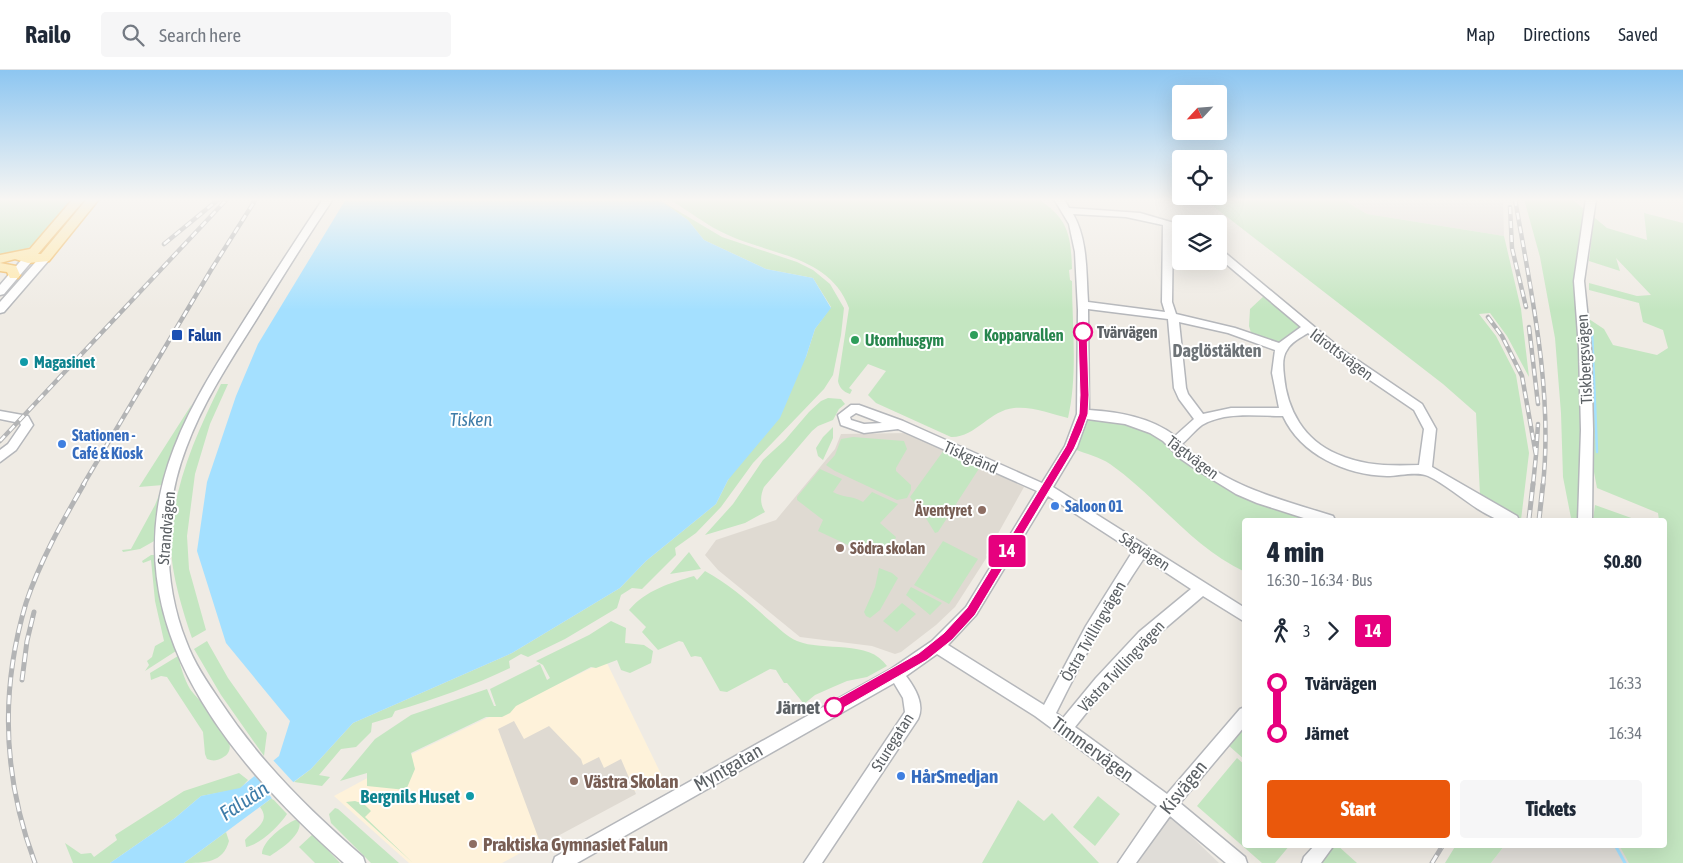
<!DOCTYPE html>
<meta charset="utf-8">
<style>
:root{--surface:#fff;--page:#f6f6f7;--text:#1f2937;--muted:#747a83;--line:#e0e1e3;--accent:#ea580c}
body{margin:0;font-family:"Asap Condensed",sans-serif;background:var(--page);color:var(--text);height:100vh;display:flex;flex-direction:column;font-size:19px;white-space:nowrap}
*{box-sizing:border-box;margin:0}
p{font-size:16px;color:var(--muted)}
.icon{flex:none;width:28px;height:28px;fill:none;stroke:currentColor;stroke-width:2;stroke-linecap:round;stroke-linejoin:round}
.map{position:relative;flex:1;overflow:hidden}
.sheet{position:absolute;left:1242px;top:448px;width:425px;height:330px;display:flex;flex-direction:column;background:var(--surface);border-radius:5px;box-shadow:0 5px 20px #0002}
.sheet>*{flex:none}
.badge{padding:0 10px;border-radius:4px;font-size:18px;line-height:32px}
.needle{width:32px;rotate:244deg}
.tools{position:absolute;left:1172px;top:15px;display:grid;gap:10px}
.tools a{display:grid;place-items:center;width:55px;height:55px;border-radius:5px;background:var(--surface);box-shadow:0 5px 20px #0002;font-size:25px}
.map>.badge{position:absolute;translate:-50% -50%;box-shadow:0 0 0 2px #fff}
.legs{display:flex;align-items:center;gap:8px;height:55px;padding:0 25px;font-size:16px}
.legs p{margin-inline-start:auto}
.head{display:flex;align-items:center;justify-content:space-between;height:85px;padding:0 25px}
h1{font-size:28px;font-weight:800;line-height:38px}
.button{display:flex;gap:10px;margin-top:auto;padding:10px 25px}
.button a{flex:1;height:58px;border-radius:5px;background:var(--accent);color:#fff;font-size:20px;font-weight:800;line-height:58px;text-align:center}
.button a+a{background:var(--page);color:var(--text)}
ul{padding:0 25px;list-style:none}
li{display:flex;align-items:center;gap:18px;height:50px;font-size:19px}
li i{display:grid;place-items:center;width:8px;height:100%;margin:0 6px;background:currentColor}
li i::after{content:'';width:12px;height:12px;margin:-6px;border:4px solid;border-radius:50%;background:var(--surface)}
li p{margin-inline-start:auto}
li:first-child i{background:linear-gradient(#0000 50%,currentColor 0)}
li:last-child i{background:linear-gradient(currentColor 50%,#0000 0)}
header{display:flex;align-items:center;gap:30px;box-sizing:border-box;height:70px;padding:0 25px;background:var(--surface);border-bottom:1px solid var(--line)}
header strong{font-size:24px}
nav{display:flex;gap:28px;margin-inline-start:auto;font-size:18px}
.search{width:350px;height:45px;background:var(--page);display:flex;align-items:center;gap:12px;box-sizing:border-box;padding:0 18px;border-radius:5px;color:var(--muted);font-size:19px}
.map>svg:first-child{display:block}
</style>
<header>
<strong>Railo</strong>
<div class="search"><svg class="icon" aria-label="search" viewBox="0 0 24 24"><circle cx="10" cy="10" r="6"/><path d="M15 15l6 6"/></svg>Search here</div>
<nav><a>Map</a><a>Directions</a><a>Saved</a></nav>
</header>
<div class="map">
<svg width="1683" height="793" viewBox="0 0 1683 793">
<rect width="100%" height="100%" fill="#efebe4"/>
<path fill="#fef2da" d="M606,591L662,706L502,793H409L334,726L412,684Z"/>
<path fill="#e0ddd8" d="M1342,129H1503L1504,166L1367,144Z
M1164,740L1219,793H1134Z
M1505,775H1637L1655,793H1491Z"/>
<path fill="#dfdad2" d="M909,363L1024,417L986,485L987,487L955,537L936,555L901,582L895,584L872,576L800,567L718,500L705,485L716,470L776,450L835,379L841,364Z
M514,651L524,669L549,656L581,689L583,695L599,687L604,698L621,689L636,724L541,775L498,659Z"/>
<path fill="#c4e6c1" d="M0,129H74L38,171L28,178L0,186Z
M658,129L722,167L797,192L813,200L830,214L844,238L841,265L833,305L824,319L753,393L721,437L696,463L675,478L676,485L642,519L632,518L621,525L617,538L565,569L528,587L521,584L509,591L510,598C472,616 436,629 395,641L392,647L372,653L371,662L356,677L341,679L319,705L330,707L322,716L294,712L311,699L353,653L512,583L620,518L646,491L716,434L728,410L806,287L815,259L831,237L813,208L766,199L704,170L688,150Z
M668,129H1038C1068,148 1071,165 1072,199L1069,200L1070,210L1072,211C1072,256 1078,304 1068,348C1052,344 1031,336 1014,338C990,340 975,368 951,367L876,333L868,325L886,301L868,294L849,318L852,320L850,324C843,322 839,317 838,311L849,238C830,186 771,185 728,165C707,156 688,140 668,129Z
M1204,129H1342L1367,144L1504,166L1521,239L1529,307L1507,266L1490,243L1479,244L1496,266L1516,305L1529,383L1521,450H1497L1480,425L1476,343L1443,314Z
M1524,129H1572L1607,158L1647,170L1644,143L1683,153V793H1629L1619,775H1665V450H1659L1658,443L1597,418L1593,397L1589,249L1604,259L1613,275L1657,285L1668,278L1663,260L1643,252L1639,233L1589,220V213L1637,226L1651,225L1616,188L1620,201L1589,191L1592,165L1582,157L1574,204L1582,358L1579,450L1571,448L1563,407L1561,343L1555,268L1540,187Z
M1265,225L1303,258L1279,273L1251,263L1249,256L1250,239Z
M221,314H228L210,354L195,404L187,466L189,499L206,560L192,568C183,542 171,503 171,475C172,418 196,364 221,314Z
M828,328L841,329L845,334L839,339L833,350L818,356L812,361L764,417C760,426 760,434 765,442L745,453L705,465L733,434L763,390L785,370L809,342L821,331Z
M192,334L180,366L156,470L140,479L123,482L122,480L131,479L155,435L163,415L139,417Z
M1086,345L1141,353L1234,417L1324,450H1245V502C1192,477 1157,427 1110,394C1100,387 1086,384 1074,379Z
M833,357V368L823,390L818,386L816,378L823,367Z
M853,367L904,371L907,379L896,398V401L911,415V420L907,428L897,430L835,401L826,395L835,385L841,369Z
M944,380L980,397L938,462L935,463L924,445L910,427Z
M820,399L842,409L833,422C843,428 851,425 863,432L872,422L898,434L880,453L896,467L889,486L863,482L818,461L823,450L797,430V427Z
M1595,435L1637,450H1593Z
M943,471L978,489L949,534L914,515Z
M689,482L701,499L670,504Z
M151,485H154L157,489C160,522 165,551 176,581L145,601L149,595L147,591L152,587L155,576L164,571L155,531L151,490L143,493L142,491Z
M879,498L892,503L898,508L880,540L870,548L866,546L864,542L875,517Z
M705,501C729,514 749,532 769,550C778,557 787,567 797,571C824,582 869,569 887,596L867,607L847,611L833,617L815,625L804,634L787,613H784L776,600L770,599L727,622L720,621L701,587L695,586L691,587L683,572L679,571L658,580L642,562L646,557L629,540C646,520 670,513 694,506L697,510Z
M911,517L942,533L930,545L906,525Z
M902,533L916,544L897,562L883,551Z
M611,551L626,558L625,573L644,575L653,581L651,593L630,603L621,600L617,590L596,598L591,597L516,636L510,643L502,647H486L411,683L415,699L406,720L367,716V703L340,711L375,669L411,645L487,619L494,636H496L490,619L540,594L547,610L550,608L543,595L536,591L589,565Z
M207,571L228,608L267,663L264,686L221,625L194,579Z
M178,586C181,598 184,608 190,619C198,631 249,675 222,688C217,691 212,691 207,689L205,684L203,662L167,607L161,606L151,610L150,603Z
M1245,657V690L1228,675Z
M1237,688L1245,695V775H1290L1275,793H1262L1197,736Z
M239,703L248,710L240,719L201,726L175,748L110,793H73L65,773L81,784L91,783L94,787L117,770L115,765L184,721Z
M1098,726L1120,744L1095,776L1073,757Z
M272,728L287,744C279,756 261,774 246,777L245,770C253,760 272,752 260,737Z
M1018,730L1044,751L1052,743L1099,793H982Z
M355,731L364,734L371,741L365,747L413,793L346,732Z
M335,738L338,739L399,793H371L331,753L329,744Z
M295,750H299C304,764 281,779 270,786L262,784C262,771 284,755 295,750Z
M226,762L229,771C223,793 205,793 184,793Z
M313,764L340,793H315L299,777Z
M1332,775H1337L1357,793H1315Z
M1456,775H1505L1491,793H1445Z"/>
<path fill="#a4e0ff" d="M346,129H658L688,150L704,170L766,199L813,208L831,238L815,259L806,287L780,348L728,410L716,434L646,491L620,518L512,583L353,653L311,699L184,793H110L175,748L201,726L240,718L279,686L290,651L226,573L197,481L207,412L236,326L258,274Z"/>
<path fill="#efebe4" d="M272,689L295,714L273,730L259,710L253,705Z"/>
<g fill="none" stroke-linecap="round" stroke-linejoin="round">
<path stroke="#a4e0ff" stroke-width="2.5" d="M1592,261L1597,382"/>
<path stroke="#a4e0ff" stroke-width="3" d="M1615,775L1625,793"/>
<g stroke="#b5b7bb" stroke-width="3">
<path id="minor" d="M323,129H333C306,169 281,209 256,250C230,291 203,332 186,378C163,438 162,511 186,571C194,593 207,612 220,631C261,693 308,739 363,787L365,793H344C225,687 108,548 174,378C192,331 220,289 247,246C272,207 297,168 323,129Z
M1054,129H1064L1069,138L1140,143L1181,155V161L1173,158L1172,232L1176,244L1235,258L1279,273L1301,257L1219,188V180L1223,181L1341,279L1422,334L1436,359L1432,397L1517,446L1519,450C1513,450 1505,451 1500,450C1477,443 1450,416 1428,406C1417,401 1399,406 1387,406C1346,405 1301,385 1283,346C1258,346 1225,341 1202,355C1195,360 1189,368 1182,374C1222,416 1280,429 1333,446L1335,450H1310L1257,433L1236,424L1197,400L1181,389L1163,371L1150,363L1125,354L1087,349L1077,377L1053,417L1245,538V552L1203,526L1149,572L1106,618L1075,657L1167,724L1240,639L1245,637V656L1180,733L1245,787L1247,793H1226L1170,746L1136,793H1118L1157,736L1035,646L937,584L906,606C915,618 925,634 918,649L822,793H804L905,642L903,628L894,613L577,793H553L555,787L891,599L932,571L966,537L1037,421L898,359L864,363L841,355L838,345L851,335H859L903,351L1042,413L1065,376L1077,344L1078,240L1075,182L1069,154ZM1073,144L1126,147L1163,155L1162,232L1165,242L1088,232C1086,203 1088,170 1073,144ZM1088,239L1168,249L1174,318L1179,329L1194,349L1175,366C1151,347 1118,342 1089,340ZM1179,252L1228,263L1275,280L1272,303L1279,338H1231L1203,344L1188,324L1186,318ZM1308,263L1333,285L1414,340L1424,359L1419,395C1390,396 1364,396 1337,384C1304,370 1287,340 1284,306C1283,297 1282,287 1287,280C1291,272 1300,268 1308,263ZM856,343L882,353L864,354L851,350L850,347ZM1048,426L1133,481L1086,556L1044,635L948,575L976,545ZM1144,488L1191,519L1139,562L1096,608L1063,648L1056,643C1082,590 1111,537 1144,488Z
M1586,129H1596L1584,211L1591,279L1593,360L1592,450H1578L1581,360L1579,279L1574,211Z
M45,185L50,188L49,190L4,242L0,243V232L41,186Z
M28,186L33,189L32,191L4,224L0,225V215L24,187Z
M0,341L28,346L33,355L16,380L0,392V380L8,374L21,355L20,353L0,349Z
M1315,775H1334L1321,793H1302L1304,787Z"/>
</g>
<g stroke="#f1b85b" stroke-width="3">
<path id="major" d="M73,129H85L38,184H41L87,129H99L49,191L28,193L15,189L0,193V185L30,179Z
M0,193L16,196L20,205L18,208H10L7,202L0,201Z"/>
</g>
<use href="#minor" fill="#fff" fill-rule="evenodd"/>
<use href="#major" fill="#ffe8a9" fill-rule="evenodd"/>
<g stroke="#b3b4b5" stroke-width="4.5">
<path id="rail-far1" d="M1515,129C1531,222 1553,320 1543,415
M1510,137L1512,178L1526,237
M164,174L219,129
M1488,247L1502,266L1522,306L1536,385L1533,415
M1529,257L1538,334
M0,371L227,129
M1536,385L1538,354
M83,415L211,200L256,129"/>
</g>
<g stroke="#b3b4b5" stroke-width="5">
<path id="rail" d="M1529,449L1533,414
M1539,450L1543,414
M22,610L27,571L34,542
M35,793C3,708 0,620 26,533C40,491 62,452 84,414
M1432,793L1443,775"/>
</g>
<use href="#rail-far1" stroke="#fff" stroke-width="2.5" stroke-dasharray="7" stroke-linecap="butt"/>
<use href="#rail" stroke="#fff" stroke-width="3" stroke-dasharray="9" stroke-linecap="butt"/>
</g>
<linearGradient id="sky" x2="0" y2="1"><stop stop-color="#8dc6f1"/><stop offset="0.54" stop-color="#f8f6f3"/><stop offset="1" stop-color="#f8f6f3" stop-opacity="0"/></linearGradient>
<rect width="1683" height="240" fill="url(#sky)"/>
<path fill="#e6007e" stroke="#fff" d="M1083,259L1087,262L1089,325L1088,344L1082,361L1074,379L975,545L952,570L927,590L838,641L834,643L830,641L828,637L830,633L919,583L944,563L967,538L1066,376L1072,361L1079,344L1080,325L1078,262Z"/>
<g fill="#fff" stroke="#e6007e" stroke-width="2.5">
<circle cx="1083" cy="262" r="9"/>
<circle cx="834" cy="637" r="9"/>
</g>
<rect fill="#1a4fb4" stroke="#fff" stroke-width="2" x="171" y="259" width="12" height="12" rx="2.5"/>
<g fill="#2e9e5b" stroke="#fff" stroke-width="2">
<circle cx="974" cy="265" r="5"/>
<circle cx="855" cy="270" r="5"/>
</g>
<g fill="#0f9aa8" stroke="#fff" stroke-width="2">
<circle cx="24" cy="292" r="5"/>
<circle cx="470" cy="726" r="5"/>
</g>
<g fill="#3f7fe0" stroke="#fff" stroke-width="2">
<circle cx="62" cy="374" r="5"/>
<circle cx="1055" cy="436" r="5"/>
<circle cx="901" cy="706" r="5"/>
</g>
<g fill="#8d6e63" stroke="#fff" stroke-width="2">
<circle cx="982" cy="440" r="5"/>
<circle cx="840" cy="478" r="5"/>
<circle cx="574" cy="711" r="5"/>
<circle cx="473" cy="774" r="5"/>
</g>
<g text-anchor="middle" stroke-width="4" stroke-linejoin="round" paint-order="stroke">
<g font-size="16" font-weight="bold" fill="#5c6165" stroke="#fff" text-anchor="start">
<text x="1097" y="268">Tvärvägen</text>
</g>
<g font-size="16" font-weight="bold" fill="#164399" stroke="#fff" text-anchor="start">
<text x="188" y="271">Falun</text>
</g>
<g font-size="16" font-weight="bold" fill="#27864d" stroke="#fff" text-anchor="start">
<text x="984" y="271">Kopparvallen</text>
<text x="865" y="276">Utomhusgym</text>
</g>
<g font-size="16" fill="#5c6165" stroke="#fff">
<text transform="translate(1342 284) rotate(37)" y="6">Idrottsvägen</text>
<text transform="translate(1584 289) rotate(-93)" y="6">Tiskbergsvägen</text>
<text transform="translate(971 387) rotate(24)" y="6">Tiskgränd</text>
<text transform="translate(1193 387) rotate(37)" y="6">Tägtvägen</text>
<text transform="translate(166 458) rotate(-85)" y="6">Strandvägen</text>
<text transform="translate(1145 481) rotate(33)" y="6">Sågvägen</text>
<text transform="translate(1093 561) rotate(-60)" y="6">Östra Tvillingvägen</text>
<text transform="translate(1121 596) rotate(-47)" y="6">Västra Tvillingvägen</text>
<text transform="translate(892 672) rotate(-58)" y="6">Sturegatan</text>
</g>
<g font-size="16" font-weight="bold" fill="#0d838f" stroke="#fff" text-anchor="start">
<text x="34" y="298">Magasinet</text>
</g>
<g font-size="16" font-weight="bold" fill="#366cbe" stroke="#fff" text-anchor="start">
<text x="72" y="371">Stationen -<tspan x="72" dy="18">Café &amp; Kiosk</tspan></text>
<text x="1065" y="442">Saloon 01</text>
</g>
<g font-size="16" font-weight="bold" fill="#785e54" stroke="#fff" text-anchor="end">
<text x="972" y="446">Äventyret</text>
<text x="850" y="484" text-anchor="start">Södra skolan</text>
</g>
<g font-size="18" font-weight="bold" fill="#6d7377" stroke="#fff">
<text x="1217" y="287">Daglöstäkten</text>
</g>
<g font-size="18" font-style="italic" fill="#3e7ca8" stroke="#fff">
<text x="471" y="356">Tisken</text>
</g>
<g font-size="19" font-weight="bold" fill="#5c6165" stroke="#fff" text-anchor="end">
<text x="820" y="644">Järnet</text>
</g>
<g font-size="19" fill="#5c6165" stroke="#fff">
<text transform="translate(1093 679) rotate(36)" y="7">Timmervägen</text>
<text transform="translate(728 697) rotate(-30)" y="7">Myntgatan</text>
<text transform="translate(1183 717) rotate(-51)" y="7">Kisvägen</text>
</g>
<g font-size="19" font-weight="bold" fill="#366cbe" stroke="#fff" text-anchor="start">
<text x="911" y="713">HårSmedjan</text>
</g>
<g font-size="19" font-weight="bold" fill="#785e54" stroke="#fff" text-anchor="start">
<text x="584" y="718">Västra Skolan</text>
<text x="483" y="781">Praktiska Gymnasiet Falun</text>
</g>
<g font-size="19" font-weight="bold" fill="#0d838f" stroke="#fff" text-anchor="end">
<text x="460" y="733">Bergnils Huset</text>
</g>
<g font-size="21" font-style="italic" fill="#3e7ca8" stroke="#fff">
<text transform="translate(244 731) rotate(-33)" y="7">Faluån</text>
</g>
</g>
</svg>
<div class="tools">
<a><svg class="needle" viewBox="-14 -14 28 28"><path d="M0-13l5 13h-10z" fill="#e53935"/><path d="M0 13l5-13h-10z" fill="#747a83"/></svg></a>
<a><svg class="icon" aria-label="locate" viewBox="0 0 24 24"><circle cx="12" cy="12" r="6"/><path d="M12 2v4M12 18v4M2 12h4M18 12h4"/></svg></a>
<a><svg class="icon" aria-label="layers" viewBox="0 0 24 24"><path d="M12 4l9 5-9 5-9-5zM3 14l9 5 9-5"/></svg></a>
</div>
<b class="badge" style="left:1007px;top:481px;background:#e6007e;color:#fff">14</b>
<section class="sheet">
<div class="head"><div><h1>4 min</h1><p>16:30 – 16:34 · Bus</p></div><b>$0.80</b></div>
<div class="legs"><svg class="icon" aria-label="walk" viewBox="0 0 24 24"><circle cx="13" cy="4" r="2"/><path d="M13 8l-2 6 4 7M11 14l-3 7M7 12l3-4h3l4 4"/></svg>3<svg class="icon" aria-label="forward" viewBox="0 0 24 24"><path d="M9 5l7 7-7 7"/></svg><b class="badge" style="background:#e6007e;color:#fff">14</b></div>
<ul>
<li><i style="color:#e6007e"></i><b>Tvärvägen</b><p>16:33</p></li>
<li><i style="color:#e6007e"></i><b>Järnet</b><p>16:34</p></li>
</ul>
<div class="button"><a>Start</a><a>Tickets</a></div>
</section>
</div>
